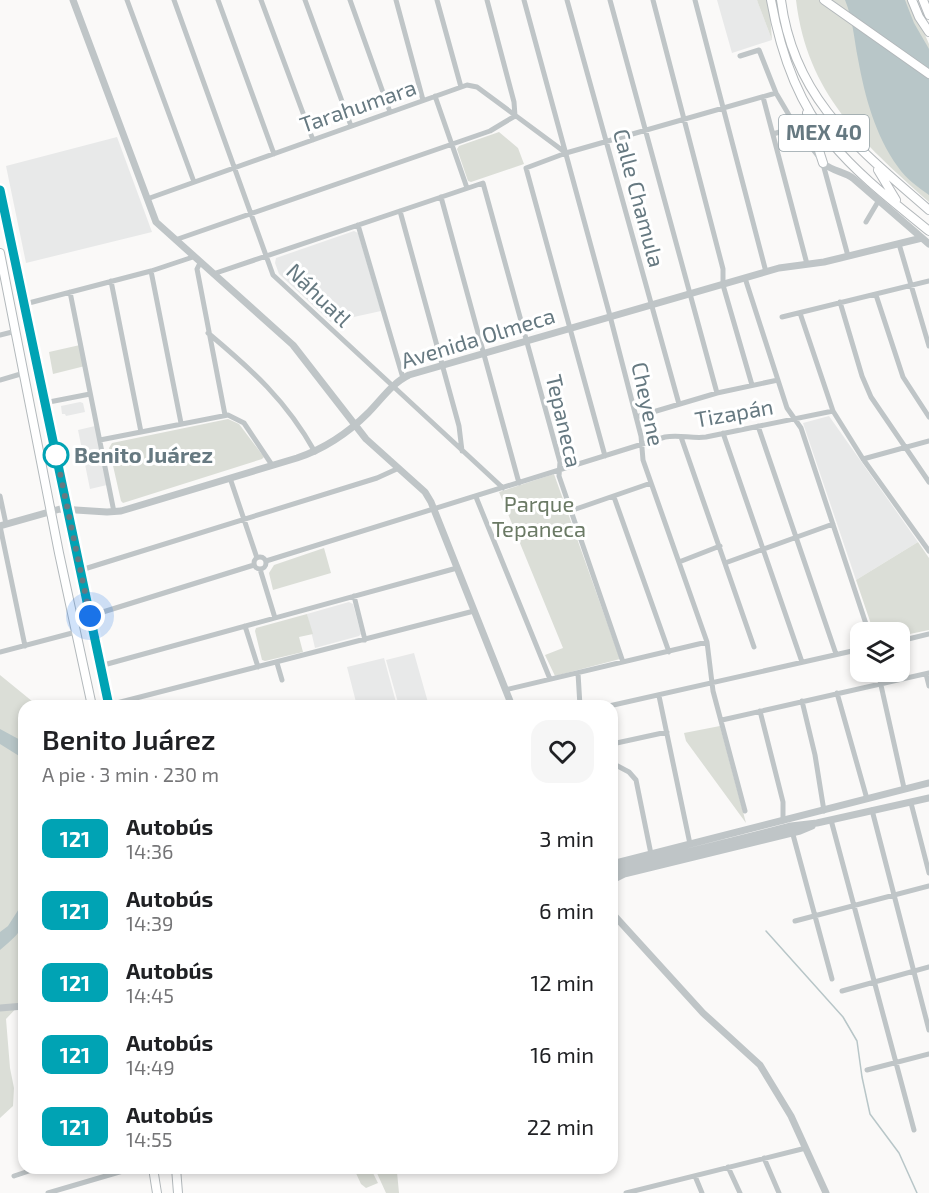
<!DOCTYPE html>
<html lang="es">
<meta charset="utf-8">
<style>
:root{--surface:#fff;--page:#f6f6f6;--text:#202124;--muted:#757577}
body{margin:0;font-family:"Exo 2",sans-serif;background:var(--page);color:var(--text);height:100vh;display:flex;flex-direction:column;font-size:22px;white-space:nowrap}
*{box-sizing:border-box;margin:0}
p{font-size:20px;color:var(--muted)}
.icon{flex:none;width:33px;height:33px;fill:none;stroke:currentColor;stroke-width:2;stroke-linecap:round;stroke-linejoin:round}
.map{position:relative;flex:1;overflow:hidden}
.sheet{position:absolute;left:18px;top:700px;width:600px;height:474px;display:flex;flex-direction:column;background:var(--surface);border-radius:18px;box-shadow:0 3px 9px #0003}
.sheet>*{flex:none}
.badge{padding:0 12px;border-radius:9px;font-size:21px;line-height:39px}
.controls{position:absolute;left:850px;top:622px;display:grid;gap:12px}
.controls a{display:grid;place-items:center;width:60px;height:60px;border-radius:12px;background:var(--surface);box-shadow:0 3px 9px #0003;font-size:30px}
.you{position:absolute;width:30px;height:30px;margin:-15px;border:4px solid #fff;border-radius:50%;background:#1a73e8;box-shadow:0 0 0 9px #1a73e833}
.map>.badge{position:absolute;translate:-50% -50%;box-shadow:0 0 0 3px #fff}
.round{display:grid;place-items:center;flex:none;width:63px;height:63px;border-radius:18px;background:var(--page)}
.headline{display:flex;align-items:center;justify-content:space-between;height:102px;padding:0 24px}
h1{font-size:28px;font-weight:600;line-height:45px}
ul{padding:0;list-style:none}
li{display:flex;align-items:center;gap:18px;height:72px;padding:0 24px}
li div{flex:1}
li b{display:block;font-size:22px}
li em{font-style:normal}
li .badge{min-width:66px;font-weight:700;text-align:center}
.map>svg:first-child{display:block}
</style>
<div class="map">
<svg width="929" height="1193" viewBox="0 0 929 1193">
<rect width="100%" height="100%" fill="#faf9f8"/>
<path fill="#e8e9e9" d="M717,0H757L772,40L732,53Z
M117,137L152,232L26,263L6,166Z
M354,231L358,233L381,311L331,322L279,274L275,263L276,258Z
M80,402L83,403L85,412L66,416L65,414H62L61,406Z
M829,416L918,542L856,580L803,423Z
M95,426L107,485L90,489L78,430Z
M349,602L353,604L361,634L359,636L315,648L307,614Z
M414,653L429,706H399L386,660Z
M384,658L397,706H357L347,667Z"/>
<path fill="#dbded7" d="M757,0H769L772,40L758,3Z
M796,0H910L929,44V202C862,142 807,94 796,0Z
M499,132L518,148L524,164L471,182L468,181L457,149L459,146Z
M80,345L85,366L53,374L49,352Z
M228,419L239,424L264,457L262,459L123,503L121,501L109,448L112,443Z
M554,474L620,659L555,676L545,655L563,648L499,492Z
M918,542L929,558V630L900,636V633H874L856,580Z
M324,548L331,573L273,590L269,573L274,565Z
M307,614L313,634L299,637L303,652L265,661L262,660L255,631L256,628Z
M0,675L38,706H24V1000L6,1019L10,1068L14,1088L13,1106L0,1118Z
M720,726L746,823L686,741L684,733Z
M354,1169H371L378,1183L366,1188L361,1184Z
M382,1169H403L397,1172L399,1193H386L376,1171Z"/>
<path fill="#b8c6c8" d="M845,0H905L914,23L929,49V195C918,187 906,179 898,167C875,135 865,97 858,59C854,39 853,19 845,0Z
M0,729L24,742V759L0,744Z
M24,901C24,931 22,931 0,950V932L8,926Z"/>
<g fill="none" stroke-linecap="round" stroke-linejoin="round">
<path stroke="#b8c6c8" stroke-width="1.5" d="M766,931L843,1017L857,1041L862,1077L870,1114L899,1153L917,1193"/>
<g stroke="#b3b9bc" stroke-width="10">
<path id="primary" d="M0,190L109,706
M0,253L59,553L92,706
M153,1168L157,1193
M176,1168L178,1193"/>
</g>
<g stroke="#b3b8bb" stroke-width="10">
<path id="trunk" d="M771,0C780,50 797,102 831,142C859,176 895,203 929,231
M781,0C794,100 858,148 929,210
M824,0L929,74
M912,0L919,17L929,32
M923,0L929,15
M807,113L823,163
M878,170L896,200"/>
</g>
<path stroke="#bfc5c7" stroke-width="5" d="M127,0L194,182
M174,0L273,275L503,488
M218,0L274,154
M261,0L313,140
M305,0L351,126
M350,0L390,112
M396,0L423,100
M437,0L461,87
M524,0L610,316L641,436L643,460L707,642L713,691L745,811
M567,0L679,404
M610,0L717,393
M653,0L723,269V285L752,385
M695,0L766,272
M740,56L759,50L776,93L796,127L818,156
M435,96L467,188
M763,97L807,264
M773,134L796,127
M823,164L848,256
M441,197L519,483
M147,199L467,85L477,87L566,153
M400,211L459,426L462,451
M866,222L879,200
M358,225L403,378
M175,240L490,131L515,116L514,102L487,0
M899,244L929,346
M200,263L197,269L225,415
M151,271L181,423
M213,274L483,183L560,462L559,476L623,662
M745,278L787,408L801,428L869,633
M111,281L141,432
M70,292L114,512
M876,295L903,377L929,417
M840,302L862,376L871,397L929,482
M25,304L151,271L193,257
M800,313L833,411L863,459L929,551
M782,317L929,281
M208,333C252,370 286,400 315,452
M0,335L16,331
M0,380L24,373
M44,403L90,394
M636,417L717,393L778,380
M758,426L836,654
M723,433L802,662
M681,437L754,647
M100,440L228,415L244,423L272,465
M605,456L526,168L566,153L776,93
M863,459L929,441
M230,478L257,558
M0,496L6,524
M476,497L550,679
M614,497L669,652
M570,511L651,483
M0,526L25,646
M254 563a6 6 0 1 1 12 0a6 6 0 1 1-12 0Z
M266,561L665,437C679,434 692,439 706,437L833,411
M679,562L720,546
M725,563L833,524
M260,569L275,618
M81,570L377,478L399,468
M354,596L365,640
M90,616L254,565
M245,626L258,667
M900,641L929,634
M0,652L76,632
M277,663L282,680
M100,666L457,568
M878,672L904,788
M578,673L580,706
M926,674L929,686
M505,690L707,642
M837,693L867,799
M659,696L690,844
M802,701L815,755L824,811
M109,705L474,611
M609,706L861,649
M760,711L783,802V821
M722,720L929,673
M612,744L667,732
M612,763L629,772L636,780L651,854
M911,803L929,873
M872,810L929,1030
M831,820L914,1130
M792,831L832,979
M795,921L929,886
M842,991L929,967
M867,1070L929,1054
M764,1158L779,1193
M728,1167L740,1193
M14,1176L38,1168
M695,1176L702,1193
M48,1193L133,1168
M626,1193L806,1148"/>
<path stroke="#bfc5c7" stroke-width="7" d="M73,0L156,222L293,345L366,439L425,492L431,502L512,706
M823,163C833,172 844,171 854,179L929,244
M0,526L60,509L107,512L121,511L297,458C324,449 348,433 368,413C381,400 392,383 409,375L779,268L824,262L922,238
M612,864L929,783
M612,871L791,826L817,823L929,798
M612,880L624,874L800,831L812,826
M612,913L703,1013L760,1065L791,1116L826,1193
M0,1008L24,1006"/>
<use href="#primary" stroke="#fff" stroke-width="8"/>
<use href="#trunk" stroke="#fff" stroke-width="8"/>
</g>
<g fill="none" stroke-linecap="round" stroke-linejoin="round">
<g stroke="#fff" stroke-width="14">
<path id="line" d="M0,190L109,706"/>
</g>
<use href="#line" stroke="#00a3b4" stroke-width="9"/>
<path stroke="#667981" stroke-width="6" stroke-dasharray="0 10.8" d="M56,455L55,449L90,616"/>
</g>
<circle fill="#fff" stroke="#00a3b4" stroke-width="3" cx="56" cy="455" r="12"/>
<g text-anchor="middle" stroke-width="6" stroke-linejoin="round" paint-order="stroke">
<rect fill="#fff" stroke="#94a1a7" stroke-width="1.5" x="779" y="115" width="90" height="36" rx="4.5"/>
<g font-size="21" font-weight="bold" fill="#667981">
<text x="824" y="140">MEX 40</text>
</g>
<g font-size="22" fill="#667981" stroke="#fff">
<text transform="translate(358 106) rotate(-19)" y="8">Tarahumara</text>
<text transform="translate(639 198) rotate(75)" y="8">Calle Chamula</text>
<text transform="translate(319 295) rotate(44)" y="8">Náhuatl</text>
<text transform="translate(478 338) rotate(-17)" y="8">Avenida Olmeca</text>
<text transform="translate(648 404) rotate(78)" y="8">Cheyene</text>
<text transform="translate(734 413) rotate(-10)" y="8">Tizapán</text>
<text transform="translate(564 421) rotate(77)" y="8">Tepaneca</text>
</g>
<g font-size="22" font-weight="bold" fill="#667981" stroke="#fff" text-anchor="start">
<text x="74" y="463">Benito Juárez</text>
</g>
<g font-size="22" fill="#6b7a65" stroke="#fff">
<text x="539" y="512">Parque<tspan x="539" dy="25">Tepaneca</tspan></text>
</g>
</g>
</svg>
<div class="controls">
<a><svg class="icon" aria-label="layers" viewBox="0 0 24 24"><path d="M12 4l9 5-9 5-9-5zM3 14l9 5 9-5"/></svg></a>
</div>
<div class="you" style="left:90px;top:616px"></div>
<section class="sheet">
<div class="headline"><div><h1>Benito Juárez</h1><p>A pie · 3 min · 230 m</p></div><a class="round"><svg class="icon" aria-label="heart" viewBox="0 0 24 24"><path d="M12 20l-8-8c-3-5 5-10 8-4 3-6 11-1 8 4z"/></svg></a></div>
<ul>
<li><span class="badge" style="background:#00a3b4;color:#fff">121</span><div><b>Autobús</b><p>14:36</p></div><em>3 min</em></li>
<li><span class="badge" style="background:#00a3b4;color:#fff">121</span><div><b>Autobús</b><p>14:39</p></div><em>6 min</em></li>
<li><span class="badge" style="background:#00a3b4;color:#fff">121</span><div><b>Autobús</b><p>14:45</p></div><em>12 min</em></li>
<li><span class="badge" style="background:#00a3b4;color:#fff">121</span><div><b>Autobús</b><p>14:49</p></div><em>16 min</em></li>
<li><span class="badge" style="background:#00a3b4;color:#fff">121</span><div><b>Autobús</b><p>14:55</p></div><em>22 min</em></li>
</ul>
</section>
</div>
